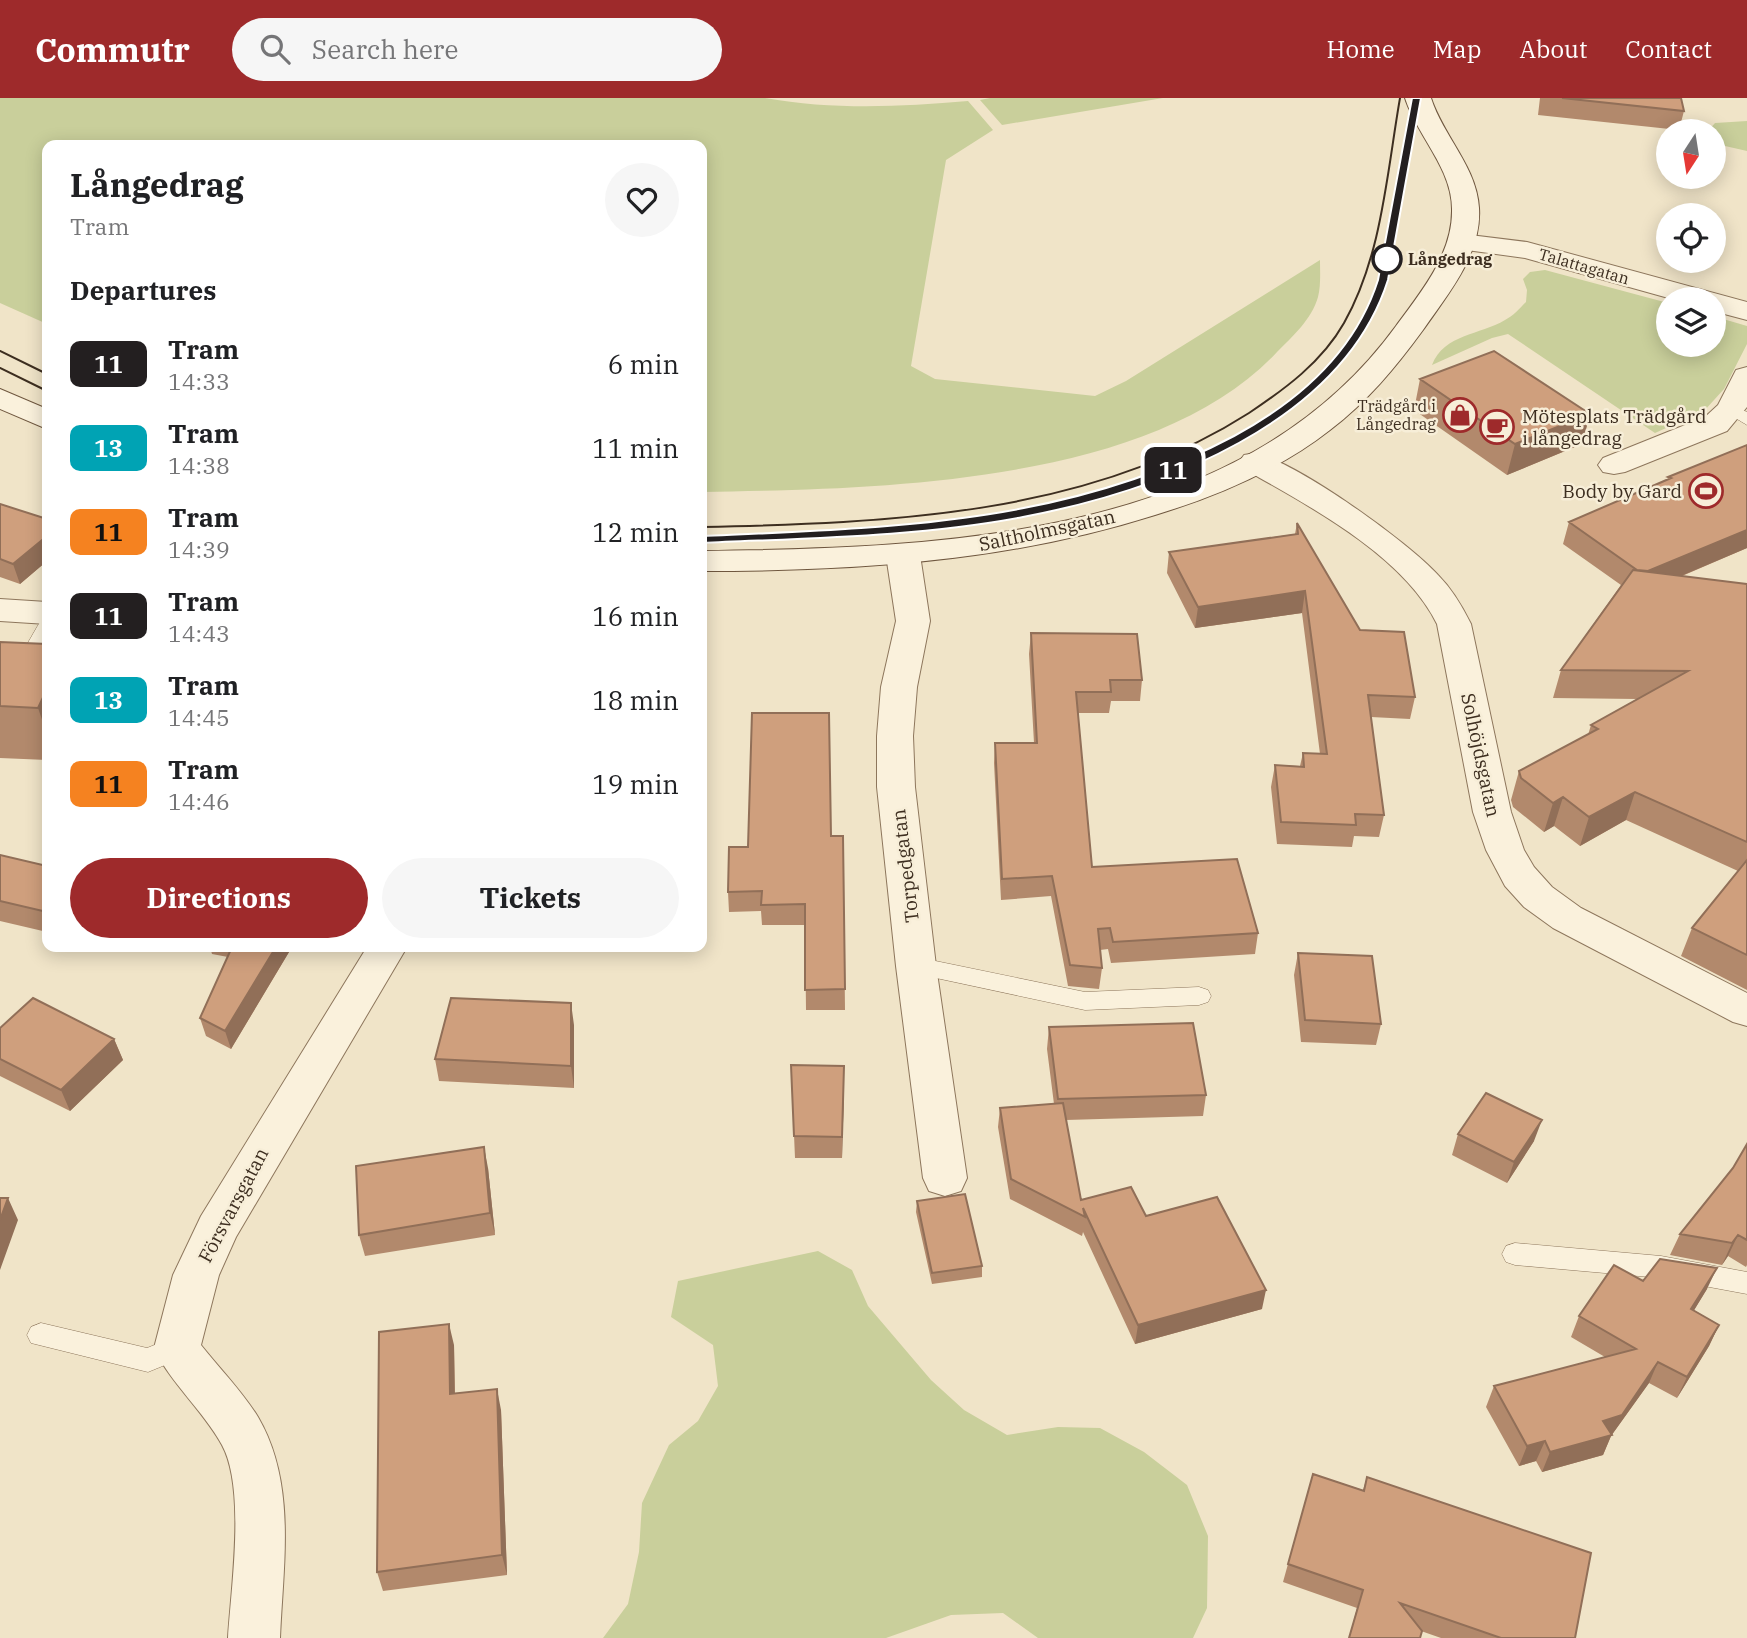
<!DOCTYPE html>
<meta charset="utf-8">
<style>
:root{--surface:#fff;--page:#f6f6f6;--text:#202124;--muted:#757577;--accent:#9e2a2b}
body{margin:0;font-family:"IBM Plex Serif",serif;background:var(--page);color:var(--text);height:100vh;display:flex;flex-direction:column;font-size:26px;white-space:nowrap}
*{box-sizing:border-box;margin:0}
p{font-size:23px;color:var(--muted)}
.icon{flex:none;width:38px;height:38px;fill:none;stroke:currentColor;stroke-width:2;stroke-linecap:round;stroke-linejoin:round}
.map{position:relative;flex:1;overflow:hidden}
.panel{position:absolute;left:42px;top:42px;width:665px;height:812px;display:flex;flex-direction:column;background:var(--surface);border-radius:14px;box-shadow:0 4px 18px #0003}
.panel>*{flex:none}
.badge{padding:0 14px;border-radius:10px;font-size:24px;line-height:46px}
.needle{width:46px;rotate:192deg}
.fabs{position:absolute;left:1656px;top:21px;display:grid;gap:14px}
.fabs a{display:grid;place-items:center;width:70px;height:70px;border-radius:50%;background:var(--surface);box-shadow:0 4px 18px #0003;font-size:35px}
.map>.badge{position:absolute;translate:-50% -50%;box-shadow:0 0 0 4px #fff}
h2{padding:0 28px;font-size:26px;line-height:63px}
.round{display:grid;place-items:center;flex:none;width:74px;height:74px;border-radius:37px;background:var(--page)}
.summary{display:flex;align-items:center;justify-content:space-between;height:119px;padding:0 28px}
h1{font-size:33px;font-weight:800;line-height:52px}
.cta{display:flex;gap:14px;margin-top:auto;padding:14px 28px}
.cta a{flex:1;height:80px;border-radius:42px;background:var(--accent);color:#fff;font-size:28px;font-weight:800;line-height:80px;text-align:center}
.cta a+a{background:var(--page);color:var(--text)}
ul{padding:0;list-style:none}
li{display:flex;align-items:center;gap:21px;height:84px;padding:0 28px}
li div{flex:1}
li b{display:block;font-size:26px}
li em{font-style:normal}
li .badge{min-width:77px;font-weight:700;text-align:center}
header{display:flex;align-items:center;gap:42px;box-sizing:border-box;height:98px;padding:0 35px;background:var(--accent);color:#fff}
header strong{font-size:33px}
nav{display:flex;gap:38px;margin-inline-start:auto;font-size:24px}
.search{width:490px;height:63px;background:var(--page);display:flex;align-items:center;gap:18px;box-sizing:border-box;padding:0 24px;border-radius:38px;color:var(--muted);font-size:26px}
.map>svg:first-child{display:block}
</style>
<header>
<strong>Commutr</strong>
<div class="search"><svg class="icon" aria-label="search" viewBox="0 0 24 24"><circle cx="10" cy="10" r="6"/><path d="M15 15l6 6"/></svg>Search here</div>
<nav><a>Home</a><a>Map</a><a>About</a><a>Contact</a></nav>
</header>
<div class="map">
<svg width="1747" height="1540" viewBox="0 0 1747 1540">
<rect width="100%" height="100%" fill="#f0e4c8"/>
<path fill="#c9cf9b" d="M0,0H765C832,12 900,9 968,3L993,32L946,62L911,268L935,281L1095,298L1126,283L1320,162C1320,173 1321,188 1318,199C1312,221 1292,239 1277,254C1152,388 874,391 702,394V47H47V226L0,205Z
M990,0H1163L1002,27L980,2Z
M1747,23V53L1725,48L1713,41V33H1708L1715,25Z
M1545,172L1668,205V247H1713V218L1747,228V246L1724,291L1704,313L1655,335L1508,236L1492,240L1432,267C1444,236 1480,237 1505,222C1513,218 1519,211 1526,204L1527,192L1523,181L1530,174Z
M818,1153L852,1172L868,1208L931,1282L964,1312L1007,1337L1058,1329L1100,1330L1144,1354L1187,1387L1208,1438L1207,1510L1193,1540H1038L1003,1515L951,1517L886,1540H603L628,1506L639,1454L642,1405L669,1347L698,1323L718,1288L713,1247L671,1219L678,1183Z"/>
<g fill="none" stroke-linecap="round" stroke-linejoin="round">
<g stroke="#8d765c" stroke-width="1">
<path id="lane" d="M1731,307L1747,314V327L1722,312Z
M47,523C48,543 46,549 35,567H21L18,562L37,529L40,524Z
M916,859L1085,894L1199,889L1208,892L1211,898L1208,904L1199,907L1085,912L908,874L904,868L908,862Z
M1515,1145L1661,1158L1747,1174V1196L1661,1180L1515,1167L1506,1164L1502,1156L1506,1148Z
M41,1225L147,1250L177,1238L187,1242L191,1250L187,1258L148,1274L31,1245L27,1237L31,1229Z"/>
</g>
<g stroke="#8d765c" stroke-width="2">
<path id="street" d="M1462,136L1527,144L1747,204V222L1713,213V201H1672L1525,160L1452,150L1448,144L1452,138Z
M1747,269V309L1727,333L1625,374L1614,376L1603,374L1598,367L1603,360L1705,319L1718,307L1736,272Z
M1255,355C1298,365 1407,443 1438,477C1452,491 1462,508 1471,526L1511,714L1524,752L1534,769L1552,789L1581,810L1747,895V928L1733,924L1553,830L1524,809L1505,788L1486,752L1473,714L1437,526C1403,457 1309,408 1244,371L1239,364L1244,357Z
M903,447L915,450L920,457L930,523L917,589L913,638L915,689L936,868L967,1080L961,1093L945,1098L929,1093L923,1080L896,868L877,689V638L881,589L896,523L886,457L891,450Z
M0,501L47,504V526L0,523Z
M367,849H407L236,1139L219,1177L201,1247C220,1271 242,1293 258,1319C297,1386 283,1466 280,1540H228C231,1490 246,1391 222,1347C203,1312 171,1286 154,1250L173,1177L201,1118Z"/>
</g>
<g stroke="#6f573f" stroke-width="2">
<path id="secondary" d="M1405,0H1431C1443,38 1477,69 1479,110C1482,156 1448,196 1423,232C1396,269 1367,304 1330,332C1279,372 1217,398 1155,417C1007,464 856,473 702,473V453C941,450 1241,441 1396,228C1421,194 1453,156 1452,111C1452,70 1417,38 1405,0Z
M0,291L47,311V331L0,311Z"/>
</g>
<use href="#lane" fill="#faf1dc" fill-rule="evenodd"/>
<use href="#street" fill="#faf1dc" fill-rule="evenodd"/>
<use href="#secondary" fill="#faf1dc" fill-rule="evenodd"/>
<path stroke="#3d2e20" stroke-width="2" d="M0,253L47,276
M0,270L47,293
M702,429C888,425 1088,418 1249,315C1285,291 1322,264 1344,225C1382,158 1387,74 1400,0
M702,442C892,437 1093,430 1259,327C1303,300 1343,267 1367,221C1384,190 1388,154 1395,120C1402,80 1410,40 1417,0"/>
</g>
<path fill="#b2896c" d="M1540,0H1681L1684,13L1679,32L1538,17Z
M1420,281L1590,316L1582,346L1507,377L1414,312Z
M1747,347V450L1682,478L1747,486V892L1681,858L1692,830L1738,773L1626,722L1580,748L1554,728L1544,734L1513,709L1511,702L1519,673L1588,637L1591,627L1637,601L1553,600L1561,572L1621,487L1563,446L1569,424L1667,382L1668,379Z
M0,406L47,421V463L20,486L0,479Z
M1297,425L1360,532L1415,599L1410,621L1371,619L1384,717L1379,739L1354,738L1352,749L1277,746L1271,689L1275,667L1300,668L1303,655L1320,656L1302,515L1195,530L1167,475L1169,454L1295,436Z
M1031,535L1142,582L1140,603H1111L1109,615H1078L1092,769L1258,835L1255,856L1111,865L1108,851L1100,852L1102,870L1099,891L1068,888L1051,798L1001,802L994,665L995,645H1034L1029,556Z
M0,544L47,546V662L0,660Z
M831,738H843L845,912H806L805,827H762L761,813L729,814L728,794L748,749Z
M0,757L47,768V834L0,823Z
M210,849H292L231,951L206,938L200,920L228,859L212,856Z
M1298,855L1381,926L1376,947L1301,944L1294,877Z
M574,927V990L439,983L435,961Z
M1049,929L1206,997L1203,1018L1066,1022L1081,1102L1146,1118L1262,1211L1135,1246L1083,1134L1082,1138L1010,1101L998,1029L1000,1010L1054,1006L1047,951Z
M0,930L114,941L123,962L70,1013L0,978Z
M791,967L844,990L842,1060H795Z
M1458,1036L1534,1043L1507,1085L1452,1057Z
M1747,1046V1167L1746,1169L1728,1158L1722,1167L1670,1157L1680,1136L1733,1070Z
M488,1070L495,1137L365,1158L359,1137Z
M917,1103L982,1168V1179L932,1186L916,1114Z
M1643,1183L1707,1191L1694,1212L1719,1227L1709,1248L1677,1300L1649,1285L1611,1338L1603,1357L1542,1374L1536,1363L1519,1368L1486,1309L1494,1288L1605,1259L1571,1239L1579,1218Z
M454,1247L455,1296L501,1312L507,1477L383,1493L377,1474Z
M1313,1376L1363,1392L1367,1379L1575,1540H1441L1421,1533L1420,1540H1349L1357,1510L1283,1484Z"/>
<path fill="#916f58" d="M1590,316L1582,346L1507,377L1515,346Z
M1747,432V450L1636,497L1642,476Z
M47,438V463L20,486L13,466Z
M1305,493L1302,515L1195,530L1198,509Z
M47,591V636L38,610Z
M1635,694L1626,722L1580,748L1589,719Z
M1563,699L1554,728L1544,734L1553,705Z
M276,849H292L231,951L225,933Z
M571,905L574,927V990L571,968Z
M114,941L123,962L70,1013L61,992Z
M844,968V990L842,1060V1039Z
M1542,1022L1534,1043L1507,1085L1514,1064Z
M484,1049L488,1070L495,1137L490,1115Z
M8,1100L18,1122L0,1172V1122Z
M1738,1137L1728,1158L1722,1167L1732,1145Z
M1717,1170L1707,1191L1682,1232L1691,1211Z
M1266,1192L1262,1211L1135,1246L1138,1227Z
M449,1226L454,1247L455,1317L450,1296Z
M1719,1227L1709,1248L1677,1300L1687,1279Z
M1658,1264L1649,1285L1611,1338L1603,1357L1542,1374L1550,1354L1603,1323Z
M497,1291L501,1312L507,1477L502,1457Z
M1545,1343L1536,1363L1519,1368L1527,1348Z"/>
<path fill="#cf9f7d" stroke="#916f58" stroke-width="2" d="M1562,0H1681L1684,13Z
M1494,253L1590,316L1515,346L1420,281Z
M1747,347V432L1648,473L1637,472L1569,424L1671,380L1668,379Z
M0,406L47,421V438L13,466L0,461Z
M1297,425L1360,532L1404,534L1415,599L1368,597L1384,717L1355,716L1356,727L1281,724L1275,667L1304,669L1303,655L1327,656L1305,493L1198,509L1169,454L1298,436Z
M1633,472L1747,486V744L1635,694L1589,719L1563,699L1553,705L1521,680L1519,673L1598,631L1591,627L1688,573L1561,572Z
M1031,535L1137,536L1142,582H1110L1111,594H1076L1092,769L1237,761L1258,835L1113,844L1110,830L1098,831L1102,870L1070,867L1052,778L1002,781L995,645H1037Z
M0,544L47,546V591L38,610L0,608Z
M752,615H829L831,738H843L845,891L805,892V806L761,807L762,793L728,794L729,749H748Z
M0,757L47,768V814L0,803Z
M1747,762V857L1692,830Z
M232,849H276L225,933L200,920Z
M1298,855L1372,858L1381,926L1305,922Z
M33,900L114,941L61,992L0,961V930Z
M451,900L571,905V968L435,961Z
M1193,925L1206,997L1058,1001L1049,929Z
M791,967L844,968L842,1039L794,1038Z
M1486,995L1542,1022L1514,1064L1458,1036Z
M1063,1005L1081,1102L1131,1089L1146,1118L1217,1099L1266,1192L1138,1227L1083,1110L1085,1119L1011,1081L1000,1010Z
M1747,1046V1142L1738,1137L1732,1145L1680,1136L1733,1070Z
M484,1049L490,1115L359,1137L356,1068Z
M965,1096L982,1168L932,1175L917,1103Z
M0,1100H8L0,1122Z
M1660,1161L1717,1170L1691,1211L1719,1227L1687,1279L1658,1264L1622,1317L1603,1323L1612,1337L1550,1354L1545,1343L1527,1348L1494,1288L1636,1251L1579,1218L1614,1167L1643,1183Z
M449,1226L450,1296L497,1291L502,1457L377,1474L379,1234Z
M1313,1376L1364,1393L1367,1379L1591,1455L1575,1540H1501L1400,1505L1422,1533L1420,1540H1349L1363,1492L1288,1466Z"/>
<path fill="#231f20" stroke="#fff" stroke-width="2" d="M1412,0H1421L1388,182C1342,326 1159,393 1023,419C917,439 809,440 702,445L696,442L702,438C886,430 1067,427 1234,338C1299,303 1355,254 1378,182Z"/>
<defs>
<g id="shop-ring" transform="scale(1.75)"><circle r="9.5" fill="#f7eed8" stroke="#9e2a2b" stroke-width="1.5"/><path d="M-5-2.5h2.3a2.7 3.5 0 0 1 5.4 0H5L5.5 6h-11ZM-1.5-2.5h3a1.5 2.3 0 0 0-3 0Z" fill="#9e2a2b"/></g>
<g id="cafe-ring" transform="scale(1.75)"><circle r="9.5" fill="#f7eed8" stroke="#9e2a2b" stroke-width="1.5"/><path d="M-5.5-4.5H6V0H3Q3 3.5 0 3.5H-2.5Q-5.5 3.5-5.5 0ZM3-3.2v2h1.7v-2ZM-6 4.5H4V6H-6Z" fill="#9e2a2b"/></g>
<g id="stadium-ring" transform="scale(1.75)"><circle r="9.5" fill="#f7eed8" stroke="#9e2a2b" stroke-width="1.5"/><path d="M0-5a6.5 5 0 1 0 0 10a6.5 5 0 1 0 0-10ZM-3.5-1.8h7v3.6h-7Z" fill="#9e2a2b"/></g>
</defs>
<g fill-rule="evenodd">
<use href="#shop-ring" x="1460" y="317"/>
<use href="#cafe-ring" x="1497" y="329"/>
<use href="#stadium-ring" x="1706" y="393"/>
</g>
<circle fill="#fff" stroke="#231f20" stroke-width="3.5" cx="1387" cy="161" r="14"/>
<g text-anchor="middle" stroke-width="5" stroke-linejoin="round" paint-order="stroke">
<g font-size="16" font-weight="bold" fill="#3d2e20" stroke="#f7eed8" text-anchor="start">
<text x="1408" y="167">Långedrag</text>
</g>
<g font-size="16" fill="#3d2e20" stroke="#f7eed8">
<text transform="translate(1584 168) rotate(16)" y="6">Talattagatan</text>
</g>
<g font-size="16" fill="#3d2e20" stroke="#f7eed8" text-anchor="end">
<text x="1436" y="314">Trädgård i<tspan x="1436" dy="18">Långedrag</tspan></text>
</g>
<g font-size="19" fill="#3d2e20" stroke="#f7eed8" text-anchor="start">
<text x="1522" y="325">Mötesplats Trädgård<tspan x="1522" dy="22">i långedrag</tspan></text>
<text x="1682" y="400" text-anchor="end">Body by Gard</text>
</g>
<g font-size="19" fill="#3d2e20" stroke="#f7eed8">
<text transform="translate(1047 432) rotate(-12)" y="7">Saltholmsgatan</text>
<text transform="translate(1481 657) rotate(78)" y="7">Solhöjdsgatan</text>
<text transform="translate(905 768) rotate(-97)" y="7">Torpedgatan</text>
<text transform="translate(233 1107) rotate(-62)" y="7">Försvarsgatan</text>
</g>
</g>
</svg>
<div class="fabs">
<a><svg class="needle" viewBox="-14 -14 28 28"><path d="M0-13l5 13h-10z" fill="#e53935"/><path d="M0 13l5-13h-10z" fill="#757577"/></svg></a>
<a><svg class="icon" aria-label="locate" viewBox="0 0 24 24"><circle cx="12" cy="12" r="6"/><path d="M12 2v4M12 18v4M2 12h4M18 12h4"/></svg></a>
<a><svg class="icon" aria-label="layers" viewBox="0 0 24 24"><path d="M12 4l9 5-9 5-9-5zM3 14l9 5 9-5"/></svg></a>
</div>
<b class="badge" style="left:1173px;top:372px;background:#231f20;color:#fff">11</b>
<section class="panel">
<div class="summary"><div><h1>Långedrag</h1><p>Tram</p></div><a class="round"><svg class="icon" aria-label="heart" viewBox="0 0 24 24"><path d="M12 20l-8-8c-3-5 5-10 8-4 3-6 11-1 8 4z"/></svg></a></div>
<h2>Departures</h2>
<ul>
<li><span class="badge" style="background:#231f20;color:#fff">11</span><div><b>Tram</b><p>14:33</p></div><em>6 min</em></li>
<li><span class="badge" style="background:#00a3b4;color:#fff">13</span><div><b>Tram</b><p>14:38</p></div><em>11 min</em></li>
<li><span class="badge" style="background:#f58220;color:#111">11</span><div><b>Tram</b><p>14:39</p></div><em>12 min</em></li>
<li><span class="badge" style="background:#231f20;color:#fff">11</span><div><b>Tram</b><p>14:43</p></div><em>16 min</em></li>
<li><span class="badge" style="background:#00a3b4;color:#fff">13</span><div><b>Tram</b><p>14:45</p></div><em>18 min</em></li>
<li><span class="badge" style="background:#f58220;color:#111">11</span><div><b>Tram</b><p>14:46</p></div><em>19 min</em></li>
</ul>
<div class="cta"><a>Directions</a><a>Tickets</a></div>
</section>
</div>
